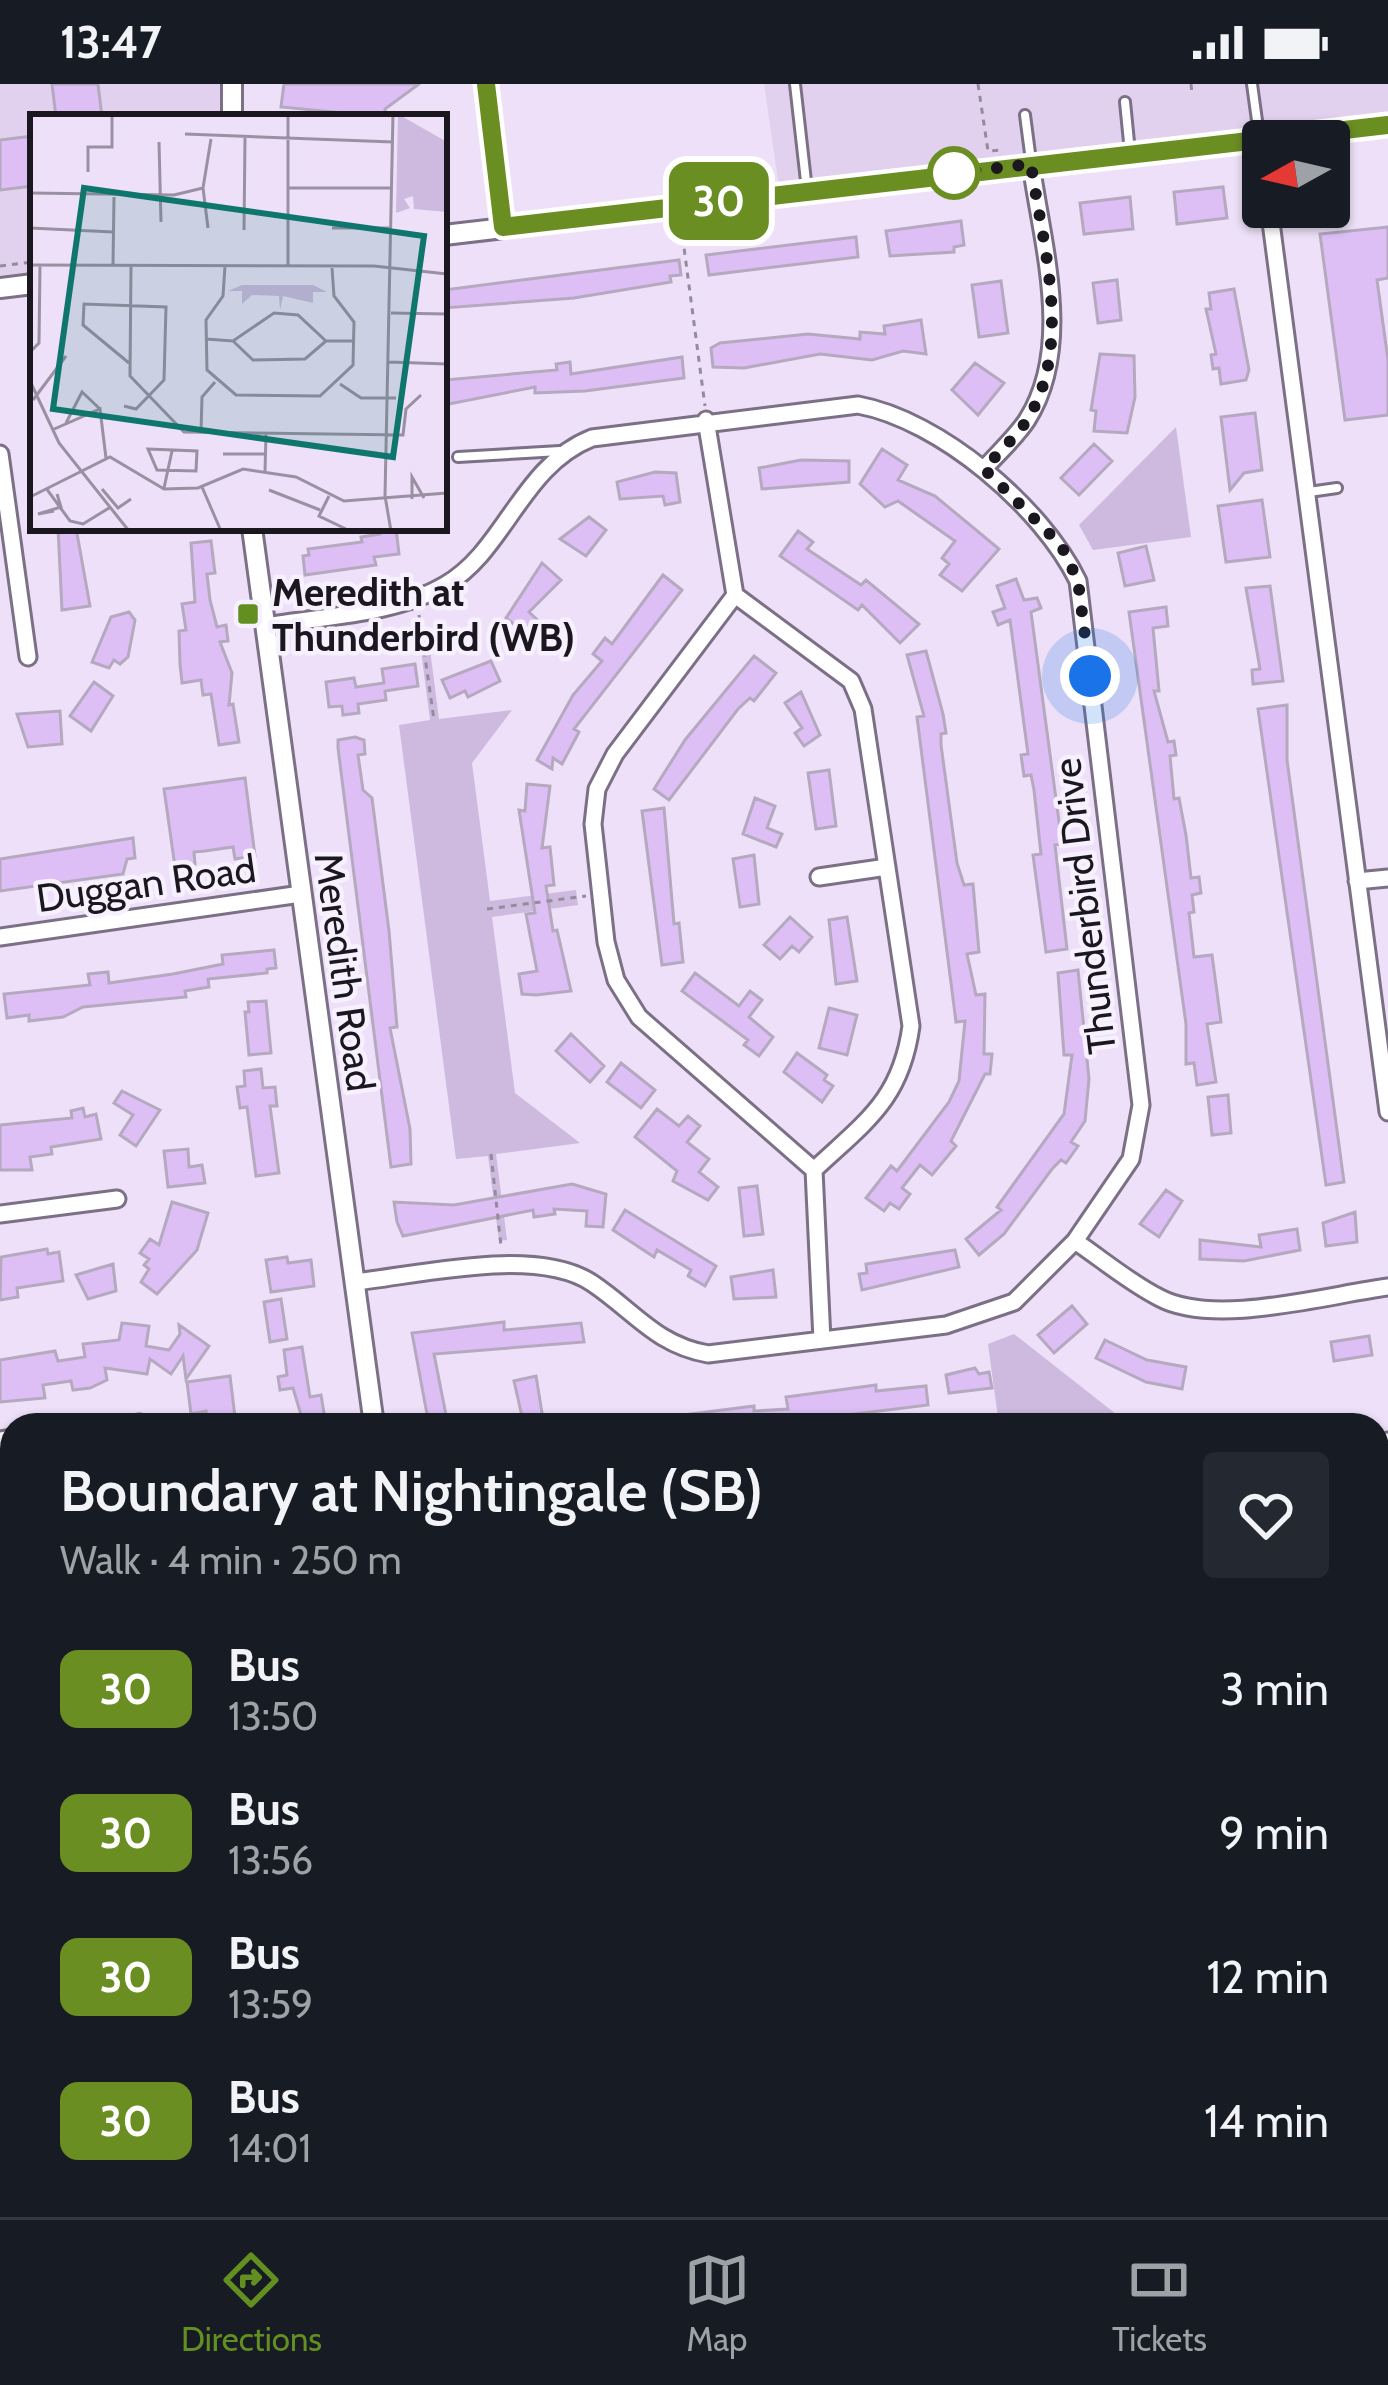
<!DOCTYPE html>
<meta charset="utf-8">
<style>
:root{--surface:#171b24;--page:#242831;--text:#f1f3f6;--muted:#9ea1a6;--line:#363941;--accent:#638f21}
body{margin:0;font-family:Cabin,sans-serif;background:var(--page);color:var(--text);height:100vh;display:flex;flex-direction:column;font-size:45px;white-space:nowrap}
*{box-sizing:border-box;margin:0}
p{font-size:39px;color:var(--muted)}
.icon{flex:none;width:66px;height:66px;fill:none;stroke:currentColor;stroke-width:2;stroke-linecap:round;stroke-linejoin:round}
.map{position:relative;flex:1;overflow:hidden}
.side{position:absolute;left:0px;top:1329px;width:1389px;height:804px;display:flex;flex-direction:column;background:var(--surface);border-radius:36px 36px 0 0;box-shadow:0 3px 9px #0004}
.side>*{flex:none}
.badge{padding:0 24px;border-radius:18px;font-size:42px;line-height:78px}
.needle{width:78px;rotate:262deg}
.tools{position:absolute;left:1242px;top:36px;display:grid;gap:24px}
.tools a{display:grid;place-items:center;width:108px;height:108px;border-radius:12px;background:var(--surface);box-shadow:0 3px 9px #0004;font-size:60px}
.you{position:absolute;width:60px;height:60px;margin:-30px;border:9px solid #fff;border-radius:50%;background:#1a73e8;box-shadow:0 0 0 18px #1a73e833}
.map>.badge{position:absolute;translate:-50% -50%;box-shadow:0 0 0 6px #fff}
.round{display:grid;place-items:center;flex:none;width:126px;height:126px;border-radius:12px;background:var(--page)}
.summary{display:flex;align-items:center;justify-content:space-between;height:204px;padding:0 60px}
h1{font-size:57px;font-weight:600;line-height:90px}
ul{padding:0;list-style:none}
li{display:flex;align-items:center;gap:36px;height:144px;padding:0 60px}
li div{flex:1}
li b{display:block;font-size:45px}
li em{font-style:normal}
li .badge{min-width:132px;font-weight:700;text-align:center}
.status{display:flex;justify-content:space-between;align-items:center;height:84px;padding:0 60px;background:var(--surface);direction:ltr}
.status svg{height:33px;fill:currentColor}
.dock{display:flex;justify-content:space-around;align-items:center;height:168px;border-top:3px solid var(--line);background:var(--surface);font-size:33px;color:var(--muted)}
.dock a{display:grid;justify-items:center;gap:6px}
.dock .active{color:var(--accent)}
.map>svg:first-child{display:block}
</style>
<div class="status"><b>13:47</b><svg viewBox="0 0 49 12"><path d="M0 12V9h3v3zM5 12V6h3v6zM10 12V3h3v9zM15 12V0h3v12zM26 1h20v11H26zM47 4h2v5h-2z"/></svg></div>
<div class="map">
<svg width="1388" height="2133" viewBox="0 0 1388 2133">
<rect width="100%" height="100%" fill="#ede0f8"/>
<path fill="#e1d1ef" d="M0,0H230L229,33H33V198L0,202Z
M764,0H1388V41L780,110Z"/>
<path fill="#ceb9df" d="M1176,343L1191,453L1093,466L1079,441Z
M428,550L439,635L512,626L472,679L490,817L576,806L578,821L492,833L515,1009L580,1059L496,1070L507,1156L499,1157L488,1072L456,1075L399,641L430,636L419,551Z
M1014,1250L1130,1341H999L988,1260Z"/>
<path fill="#ddbff6" stroke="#b4a9bf" stroke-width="3" d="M52,0H98L102,33H56Z
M284,0H419L385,25L386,33L281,23Z
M33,52V102L0,106V56Z
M1223,103L1227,134L1177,140L1174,108Z
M1130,113L1133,145L1084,150L1080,119Z
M961,137L964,161L954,163V168L890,172L886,147Z
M1388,143V194L1377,196L1388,276V331L1345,336L1320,150Z
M856,153L858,173L709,191L706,171Z
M679,176L681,191L670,192L671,198L574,214L444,224V206Z
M1117,196L1121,236L1098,239L1093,199Z
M1001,197L1008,249L979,253L972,201Z
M1234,205L1249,286L1246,296L1221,300L1219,284L1213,285L1211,271L1216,270L1206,225H1211L1209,209Z
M921,236L926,270L903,267L872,276L820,270L744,284L713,283L711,264L720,259L808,250L860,255V248L885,250L884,242Z
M1100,270L1134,272L1135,313L1127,349L1094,347L1096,327L1091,326Z
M682,273L684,294L585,307L535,309V303L444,321V296L557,286L556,280L570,278L571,290Z
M975,279L1004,299L978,331L952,306Z
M1255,329L1262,386L1244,389L1230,406L1221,333Z
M1094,360L1112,377L1079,411L1061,394Z
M882,365L907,381L898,396L935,412L999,465L962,507L940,491L949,480L942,474L955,457L898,417L885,423L860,400Z
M801,376L849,377V398L762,405L759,384Z
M655,388L676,389L680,418L665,421L663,412L620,415L617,398Z
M1262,416L1270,473L1226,478L1218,422Z
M589,433L606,446L586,472L560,455Z
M58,444H76L90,522L62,526Z
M379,444H396L399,470L374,473L376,481L305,491L303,472L309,471L308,465L362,458L361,453L380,450Z
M798,447L813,458L807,465L861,501L866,496L919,540L900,559L862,521L858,526L780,472Z
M211,457L215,489L207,490L210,516L217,543L226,541L228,557L220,558L232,589L229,621L233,620L239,658L219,661L211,610L203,611L201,596L182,599L180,580L179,547L186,546L182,520L195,518L191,459Z
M1146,462L1154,496L1125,502L1118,469Z
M542,479L561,496L529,528L547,545L535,560L530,556L525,564L512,554L519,544L506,534Z
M663,491L682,506L574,645L579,648L562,680L553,674L552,685L537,676L573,611L602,577L593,570L605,554L612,560Z
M1016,495L1024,516L1037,514L1041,524L1031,528L1062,760L1055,761L1067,865L1046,868L1033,771L1041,770L1034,706L1031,691L1024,692L1021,671L1028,670L1010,536L998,541L993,528L1005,524L997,502Z
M1270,502L1283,597L1253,600L1252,586L1260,585L1246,504Z
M1166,523L1168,542L1153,544L1159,607H1154L1168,658L1174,657L1176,671L1170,672L1174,715L1179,714L1186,751L1191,794L1199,793L1201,809L1192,811L1194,828L1189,829L1194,873L1212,871L1221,938L1207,940L1216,998L1197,1001L1194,979L1186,980V940L1129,528Z
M129,528L135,536L128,573L120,580L114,576L109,584L92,578L111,533Z
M926,567L943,630L946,649L941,650V661L957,779L964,801L973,800L979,868L967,870L976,911L985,910L984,970H992L990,990H985L951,1057L956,1062L932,1091L920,1081L902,1104L910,1110L899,1125L890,1119L884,1127L866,1114L891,1082L897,1087L949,1018L959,997L965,937L956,938L917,633L924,632L907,571Z
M754,572L776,589L754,617L750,614L738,625L669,716L654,705L685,656Z
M491,577L500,597L468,613L465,607L450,614L442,596Z
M415,580L418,602L385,607L386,616L358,620L359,629L343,631L342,622L329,623L326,598L354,594L356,603L384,599L382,585Z
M94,598L113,612L91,647L70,632Z
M801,608L820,651L804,662L795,649L802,644L785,619Z
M1287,621V676L1344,1098L1326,1101L1258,625Z
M60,627L62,660L28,663L17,630Z
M355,653L364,656L365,670L358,671L363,706L372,714L389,847L397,943L390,944L410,1045L411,1080L391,1083L338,664V656Z
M829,686L836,742L816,745L808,689Z
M245,694L255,772L235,775L233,763L205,767L194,768L195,780L175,783L164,705Z
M527,700L550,702L542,764L550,763L554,801L546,802L553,847L557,846L571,907L536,911L522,910L519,890L537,887L526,830L535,829L519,726L525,727Z
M755,714L775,722L767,744L782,750L776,763L743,750Z
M664,724L674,840L679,839L683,878L662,881L642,727Z
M133,754L135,774L127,775L123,790L0,807V775Z
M754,771L759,820L740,823L733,775Z
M790,833L812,853L799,868L792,862L780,875L764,861Z
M847,833L857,897L836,900L829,836Z
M274,866L276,884L267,885V889L208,895L209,903L185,907L186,913L83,923L63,933L29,937V931L7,934L4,910L90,901L88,890L108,888L109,899L173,890L223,880L222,871Z
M1078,886L1089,995L1085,1037L1071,1058L1078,1062L1066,1079L1061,1076L1052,1085L1004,1150L979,1171L966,1155L1001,1126L997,1123L1064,1030L1072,971H1064L1058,889Z
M695,889L739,922L750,907L762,916L749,933L773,953L759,972L744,961L748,956L682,907Z
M266,917L271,969L249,971L245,928H249L248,918Z
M829,924L857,931L847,971L819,964Z
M571,950L604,982L590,998L556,967Z
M797,969L827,991L824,996L833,1002L822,1018L784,988Z
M621,979L655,1006L641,1024L607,998Z
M261,985L263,1004L275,1003L277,1022H270L279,1089L256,1092L247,1023L240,1024L237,1003L245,1002L244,987Z
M122,1007L160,1026L136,1062L120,1051L133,1031L114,1019Z
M1228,1011L1231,1049L1212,1051L1208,1013Z
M83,1024L85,1033L96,1030L101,1055L51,1063L52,1070L30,1073L32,1086H0V1041L72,1034L71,1027Z
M657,1025L679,1042L688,1032L700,1042L687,1058L709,1075L699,1088L718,1103L708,1116L673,1097L677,1087L635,1053Z
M188,1065L189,1083L202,1081L205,1099L168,1103L164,1067Z
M572,1100L606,1110L603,1143L586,1142L587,1127L554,1125L555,1130L534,1133L533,1126L403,1152L397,1138L394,1118L454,1121Z
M757,1102L763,1150L744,1152L739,1104Z
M1166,1106L1182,1117L1159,1153L1140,1140Z
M172,1118L208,1129L197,1166L157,1210L141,1198L149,1185L144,1181L149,1175L140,1169L150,1155L159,1161Z
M625,1126L716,1182L705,1202L688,1192L691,1186L657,1166L654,1173L613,1146Z
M1355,1128L1357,1158L1326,1162L1323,1139Z
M1297,1145L1300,1166L1244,1177L1200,1175V1156L1261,1163L1259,1151Z
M47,1165L48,1170L59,1168L63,1197L17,1204L18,1213L0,1216L1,1173Z
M955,1166L959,1183L862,1206L859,1190L867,1189L866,1180Z
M287,1173L288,1179L311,1176L314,1202L271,1208L266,1176Z
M113,1180L116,1207L88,1215L76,1191Z
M773,1186L776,1213L734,1215L731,1193Z
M281,1215L287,1255L270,1258L264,1218Z
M1072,1222L1087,1240L1054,1269L1038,1251Z
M504,1238V1246L581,1239L584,1258L434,1270L448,1341H429L412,1249Z
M122,1239L149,1242L146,1262L169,1266L180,1250L179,1241L209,1262L186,1295L183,1272L171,1290L150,1275L147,1290L105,1284L107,1296L90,1304L73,1306L71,1297L43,1301L45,1314L0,1318V1276L55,1267L58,1277L85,1273L83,1260L119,1256Z
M1369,1252L1372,1271L1334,1277L1331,1258Z
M1105,1256L1147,1276L1186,1283L1182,1305L1146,1298L1096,1274Z
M302,1263L310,1313L321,1311L326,1341H304L293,1304L280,1306L278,1293L287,1291L284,1266Z
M975,1284L979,1290L989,1288L992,1304L949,1309L946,1291Z
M230,1292L235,1333L208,1337L206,1327L191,1330L187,1298Z
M536,1292L544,1341H524L514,1297Z
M876,1301V1307L926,1302L928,1321L822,1334L806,1341H667V1333L754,1322V1327L788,1325L786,1313Z"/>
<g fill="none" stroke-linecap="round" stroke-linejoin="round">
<g stroke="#7b7085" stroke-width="14">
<path id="service" d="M795,0L807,106
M1252,0L1259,51
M1125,18L1130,68
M1025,31L1031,77
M458,373L560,367
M1309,408L1337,404
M1377,1820L1388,1811
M1377,1906L1388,1930
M1377,2050L1388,2057"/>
</g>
<g stroke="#7b7085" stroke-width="21">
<path id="minor" d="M486,0L503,143
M1259,52L1263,82
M1269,123L1388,1028
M706,336L735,511L615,670L597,705L593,740L606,858L616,896L639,933L814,1086L822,1256
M0,370L28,573
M984,385C998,369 1016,353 1027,336C1074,262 1042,160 1031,80
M735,511L851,597L863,625L911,942C901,1016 865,1038 814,1086
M266,542C323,532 394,531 445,501C505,467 521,382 592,354L858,321C940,336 1042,423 1078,497L1141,1021L1131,1075L1075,1157L1014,1218L946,1241L708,1270C656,1261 634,1227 592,1199C536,1162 419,1191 355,1198
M819,793L887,783
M1357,797L1388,794
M0,853L301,810
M0,1130L117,1115
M1075,1157C1103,1176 1130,1199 1160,1214C1215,1243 1327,1211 1388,1203
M124,1341L140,1339
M0,1356L12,1354
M1377,1372L1388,1357
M0,1648L12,1646
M0,1793L12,1872
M36,2121L37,2133
M1090,2121L1112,2133
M266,2133L267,2121"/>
</g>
<g stroke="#7b7085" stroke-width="24">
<path id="tertiary" d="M232,33V0
M444,151L1388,41
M0,204L33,200
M252,444L374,1341
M479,2121L481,2133"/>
</g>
<path stroke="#948b9c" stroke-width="3" stroke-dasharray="6 6" stroke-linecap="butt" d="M978,0L988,67L1001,66
M1191,0L1192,10
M681,141L705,322
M0,182L33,178
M419,531L434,636
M487,825L586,812
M491,1070L501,1162
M0,2116L12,2110"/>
<use href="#service" stroke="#fff" stroke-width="8"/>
<use href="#minor" stroke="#fff" stroke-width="15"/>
<use href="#tertiary" stroke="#fff" stroke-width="18"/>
</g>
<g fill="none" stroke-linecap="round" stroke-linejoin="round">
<g stroke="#fff" stroke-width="27">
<path id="line" d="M486,0L503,143L1388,41"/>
</g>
<use href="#line" stroke="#6b8e23" stroke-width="18"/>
<path stroke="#1b171f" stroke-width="12" stroke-dasharray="0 21.6" d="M954,89L1031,80C1042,160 1074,261 1027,336C1016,353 998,369 984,385L1061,461L1078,497L1090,592"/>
</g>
<circle fill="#fff" stroke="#6b8e23" stroke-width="6" cx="954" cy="89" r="24"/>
<rect fill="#638f21" stroke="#f7f0fe" stroke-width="4.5" x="236" y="518" width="24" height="24" rx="6"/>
<g text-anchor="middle" stroke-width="9" stroke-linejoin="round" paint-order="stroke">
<g font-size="39" font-weight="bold" fill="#1b171f" stroke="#f7f0fe" text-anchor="start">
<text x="272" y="522">Meredith at<tspan x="272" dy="45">Thunderbird (WB)</tspan></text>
</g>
<g font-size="39" fill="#1b171f" stroke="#f7f0fe">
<text transform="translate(146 799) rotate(-8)" y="14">Duggan Road</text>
<text transform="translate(1084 822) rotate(-97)" y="14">Thunderbird Drive</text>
<text transform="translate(345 888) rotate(82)" y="14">Meredith Road</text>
</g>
</g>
<g transform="translate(30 30)">
<rect width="417" height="417" fill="#ede0f8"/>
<path d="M368,0L417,28V98L384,95L383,82L374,85L380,94L366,99ZM212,171H283L297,178H283V189L253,182L250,196L249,182L222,181L212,190V177H198Z" fill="#ceb9df"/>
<path fill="none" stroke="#9990a1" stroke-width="3" d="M155,20L363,28M129,28L131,108M58,58V33H82V0M173,74L178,114M258,74H362M0,79L144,81L173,74L181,25M0,114L83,118M302,114H361M214,116L215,23M0,151L344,152L417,160M83,151L84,83M101,151L100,262L154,318L373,321L376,295L391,281M195,152L193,182L176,206L177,256L206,281L290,282L323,251L324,208L304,182L302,154M258,152V0M361,199L417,200M176,225L203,227L244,199L268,201L296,227H324M203,227L223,246L275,245L296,227M0,238L9,229L10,151M359,248L417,250M0,267L29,329L99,417M310,270L331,284H366M3,286L36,242M94,292L106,295L134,266L136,193L54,190L53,211L99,249M36,309L52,278L70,295M22,316L70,295L76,344M171,319L172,283L185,268M118,335L167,337L166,357L127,356ZM193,340H236M235,358L236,320M172,373L191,417M16,374L40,407L53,410L79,394M134,374L142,337M72,375L88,394L101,385M239,376L290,396M299,382L289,402L316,415M0,383L80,343L134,375L168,374L213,355L266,363L314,387L417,379M382,385V363L394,384M24,397L8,400L31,393L27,380M361,417L355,382L363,0"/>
<path fill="#0f766e" fill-opacity="0.15" stroke="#0f766e" stroke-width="6" d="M54,74L394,122L363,343L23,295Z"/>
<rect width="417" height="417" fill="none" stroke="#1b171f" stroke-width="6"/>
</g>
</svg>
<div class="tools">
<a><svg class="needle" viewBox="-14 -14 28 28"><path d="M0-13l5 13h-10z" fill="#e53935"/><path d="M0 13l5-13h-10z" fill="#9ea1a6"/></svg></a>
</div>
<div class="you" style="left:1090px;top:592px"></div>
<b class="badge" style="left:719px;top:117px;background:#6b8e23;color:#fff">30</b>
<section class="side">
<div class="summary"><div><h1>Boundary at Nightingale (SB)</h1><p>Walk · 4 min · 250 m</p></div><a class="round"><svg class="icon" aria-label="heart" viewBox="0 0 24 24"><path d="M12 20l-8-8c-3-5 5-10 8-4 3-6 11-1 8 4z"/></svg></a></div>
<ul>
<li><span class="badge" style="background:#6b8e23;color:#fff">30</span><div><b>Bus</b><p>13:50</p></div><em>3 min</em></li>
<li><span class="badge" style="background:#6b8e23;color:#fff">30</span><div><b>Bus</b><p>13:56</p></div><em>9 min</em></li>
<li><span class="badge" style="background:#6b8e23;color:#fff">30</span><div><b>Bus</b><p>13:59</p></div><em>12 min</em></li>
<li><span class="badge" style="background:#6b8e23;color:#fff">30</span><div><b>Bus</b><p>14:01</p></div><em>14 min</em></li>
</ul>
</section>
</div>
<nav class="dock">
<a class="active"><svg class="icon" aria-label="directions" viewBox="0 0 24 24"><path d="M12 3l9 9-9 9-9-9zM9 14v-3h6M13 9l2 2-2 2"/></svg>Directions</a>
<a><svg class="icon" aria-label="map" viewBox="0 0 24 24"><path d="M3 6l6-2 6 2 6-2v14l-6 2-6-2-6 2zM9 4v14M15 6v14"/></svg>Map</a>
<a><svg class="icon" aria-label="tickets" viewBox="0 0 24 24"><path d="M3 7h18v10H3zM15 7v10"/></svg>Tickets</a>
</nav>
